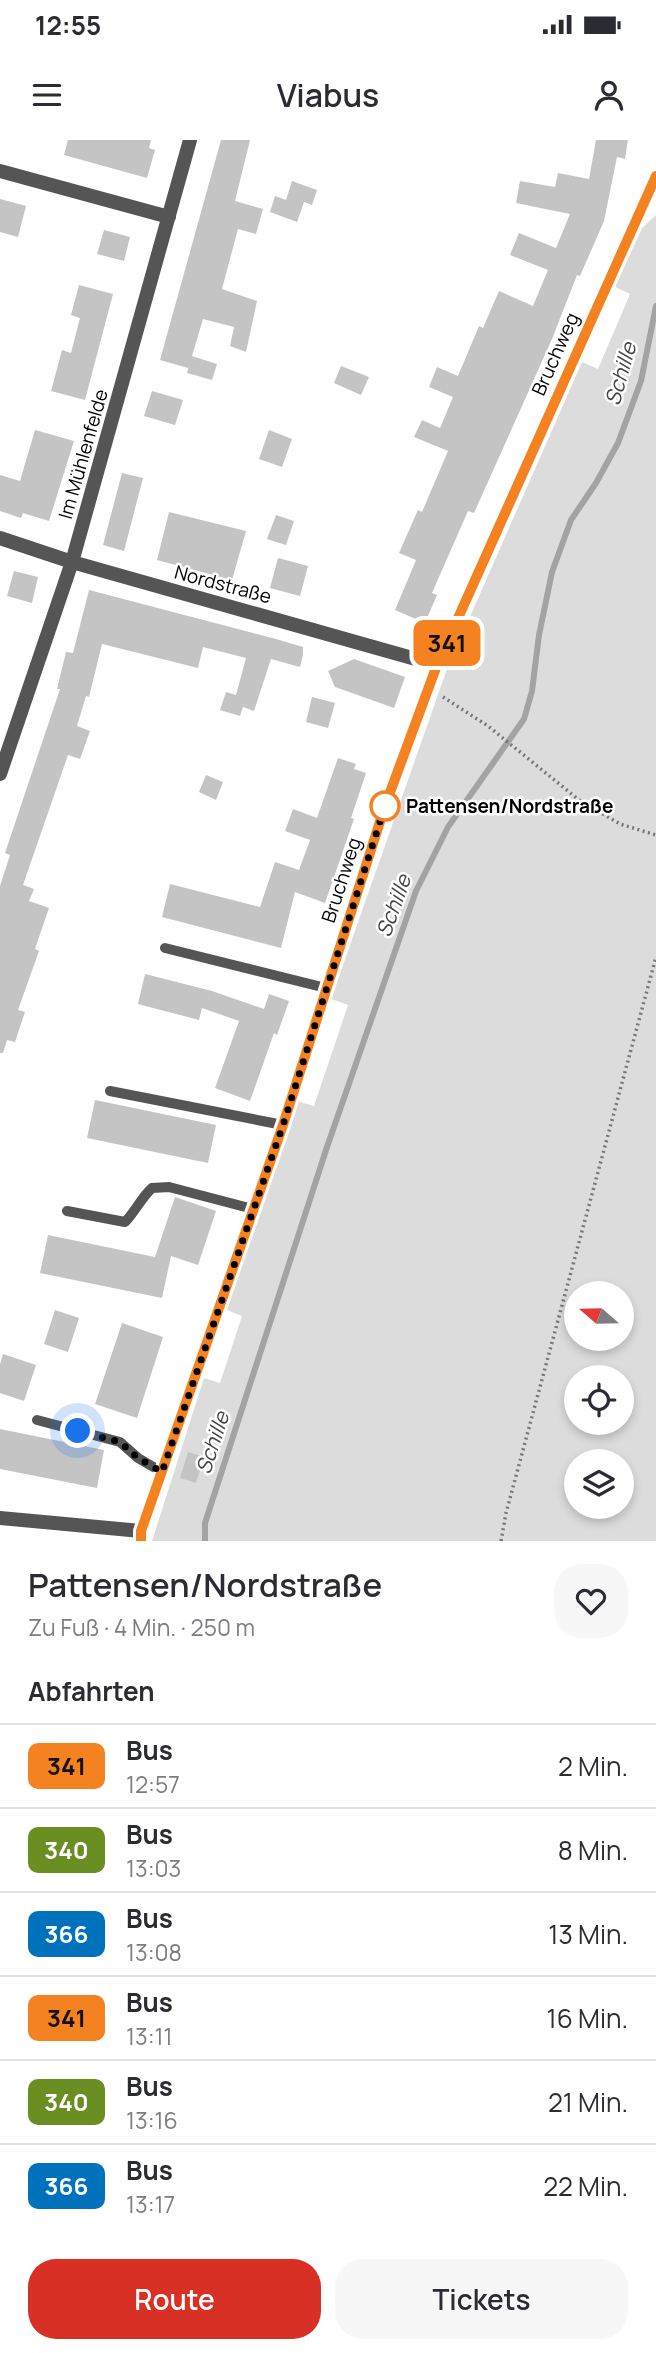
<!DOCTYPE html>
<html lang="de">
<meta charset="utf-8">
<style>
:root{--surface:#fff;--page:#f7f7f7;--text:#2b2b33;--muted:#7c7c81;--line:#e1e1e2;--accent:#d93025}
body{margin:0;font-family:Manrope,sans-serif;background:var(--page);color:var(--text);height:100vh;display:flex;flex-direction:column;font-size:26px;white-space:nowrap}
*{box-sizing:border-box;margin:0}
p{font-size:23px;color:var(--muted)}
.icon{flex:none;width:38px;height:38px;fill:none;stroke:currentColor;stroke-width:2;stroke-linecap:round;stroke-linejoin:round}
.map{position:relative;height:1401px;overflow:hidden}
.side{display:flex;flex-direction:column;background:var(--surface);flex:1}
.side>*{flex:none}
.badge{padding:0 14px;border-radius:10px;font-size:24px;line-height:46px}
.needle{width:46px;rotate:290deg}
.fabs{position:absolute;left:564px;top:1141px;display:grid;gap:14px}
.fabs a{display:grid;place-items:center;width:70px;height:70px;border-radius:50%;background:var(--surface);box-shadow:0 4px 10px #0003;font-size:35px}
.you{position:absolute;width:35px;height:35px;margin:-18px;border:5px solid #fff;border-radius:50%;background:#1a73e8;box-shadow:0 0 0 10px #1a73e833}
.map>.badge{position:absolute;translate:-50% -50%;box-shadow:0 0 0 4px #fff}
h2{padding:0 28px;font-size:26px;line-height:63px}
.round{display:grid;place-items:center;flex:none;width:74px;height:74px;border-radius:28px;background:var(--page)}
.summary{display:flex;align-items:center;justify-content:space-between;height:119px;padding:0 28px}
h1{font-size:33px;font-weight:600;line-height:52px}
.button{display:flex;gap:14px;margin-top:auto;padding:14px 28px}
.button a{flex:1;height:80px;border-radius:28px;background:var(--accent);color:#fff;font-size:28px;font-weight:600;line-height:80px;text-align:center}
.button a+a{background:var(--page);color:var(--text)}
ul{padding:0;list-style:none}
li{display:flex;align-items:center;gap:21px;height:84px;padding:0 28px;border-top:2px solid var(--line)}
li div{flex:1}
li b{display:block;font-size:26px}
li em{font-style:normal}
li .badge{min-width:77px;font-weight:700;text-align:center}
.status{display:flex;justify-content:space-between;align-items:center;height:49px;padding:0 35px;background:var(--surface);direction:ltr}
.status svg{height:19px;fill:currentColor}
header{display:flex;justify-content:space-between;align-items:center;height:91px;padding:0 28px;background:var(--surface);font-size:32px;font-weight:600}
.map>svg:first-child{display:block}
</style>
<div class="status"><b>12:55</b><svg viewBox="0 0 49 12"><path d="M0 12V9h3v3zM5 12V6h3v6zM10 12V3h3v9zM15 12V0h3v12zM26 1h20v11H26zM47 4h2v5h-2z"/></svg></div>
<header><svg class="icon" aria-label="menu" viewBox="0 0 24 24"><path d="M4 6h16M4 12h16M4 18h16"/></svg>Viabus<svg class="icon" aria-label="person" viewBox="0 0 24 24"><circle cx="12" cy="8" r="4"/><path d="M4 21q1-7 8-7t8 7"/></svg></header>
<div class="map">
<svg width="656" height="1401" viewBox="0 0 656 1401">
<rect width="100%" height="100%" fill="#fff"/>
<path fill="#dcdcdc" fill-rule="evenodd" d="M656,75V1401H152L204,1238L220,1243L242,1176L227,1170L297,961L314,966L348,865L331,859L447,529L582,222L598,229L630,154L615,147L642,88ZM576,1153H621V1199H576ZM576,1237H621V1283H576ZM576,1321H621V1367H576Z"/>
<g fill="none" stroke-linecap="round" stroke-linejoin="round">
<path stroke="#a3a3a3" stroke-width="6" d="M205,1401V1383L327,1007L416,751L448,687L524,579L532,551L539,495L552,432L571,380L596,343L618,303L641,241L656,166"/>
</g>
<path fill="#c4c4c4" d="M68,0H151L149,8L155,10L147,38L64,15Z
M221,0H250L235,61L263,69L256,94L238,89L222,149L257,161L246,212L230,206L234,187L203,179L192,216L217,224L212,240L187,233L189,226L188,228L160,220Z
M596,0H628L625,19L617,17L604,81L580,136L577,135L552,199L474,373L468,371L432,453L437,455L425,483L395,470L416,420L399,413L418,370L422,372L448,311L414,297L422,280L440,288L453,257L429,247L437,227L458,236L479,186L483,188L499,151L533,166L548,130L510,115L519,93L556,108L570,74L516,63L520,41L555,47L558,33L589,39Z
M292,41L317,50L312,65L304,62L297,82L270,72L275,56L286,60Z
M0,59L26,66L18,97L0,92Z
M104,90L130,97L124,121L97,114Z
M79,145L113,154L85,260L51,251L62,210L71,213L80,178L71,175Z
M341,226L369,237L361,255L334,243Z
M152,251L183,260L175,285L144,276Z
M35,290L74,301L49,381L23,373L21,378L0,371V335L20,341Z
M269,290L292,299L282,327L259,319Z
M122,333L143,338L124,411L103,405Z
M169,372L246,391L232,440L157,420Z
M276,375L294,381L286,405L267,399Z
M278,418L308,426L300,456L270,448Z
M14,431L38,437L32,463L7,456Z
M89,450L276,499L303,507V515L300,527L271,519L254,571L243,567L240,576L220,570L226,552L236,555L246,518L203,507L198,528L102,504L89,557L86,556L77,586L90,591L80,619L68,615L23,745L34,749L29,761L49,768L35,809L39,811L18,870L25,872L15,902L7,900L3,913H0V746L10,715L5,713L60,549H57L66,512L73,513Z
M354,519L405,537L394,568L335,547L328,531Z
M312,557L335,563L328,588L306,582Z
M338,618L356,624L354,629L366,633L351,678L354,679L325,763L295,752L281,808L162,777L170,744L260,767L275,722L299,730L310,700L285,691L293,669L317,678Z
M206,635L223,642L216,660L199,652Z
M145,834L212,851L264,869L269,854L289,861L277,895L274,893L250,961L215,948L239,881L202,868L199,880L138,864Z
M95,960L216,985L208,1023L87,998Z
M175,1057L216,1071L198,1125L171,1116L162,1158L40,1133L48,1095L155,1117Z
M55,1170L79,1178L68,1212L44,1204Z
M122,1183L163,1197L137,1278L95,1264Z
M3,1214L36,1225L24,1261L0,1253V1224Z
M0,1289L104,1310L97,1348L0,1329Z
M188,1312L204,1317L196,1343L180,1338Z"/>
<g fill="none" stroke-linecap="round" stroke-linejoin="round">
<path stroke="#777" stroke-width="3.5" stroke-dasharray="2 3.5" stroke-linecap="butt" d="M443,557L488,586L579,660L620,684L656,695
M501,1401L506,1373L656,817"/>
<path stroke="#555" stroke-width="10" d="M165,808L326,848
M110,951L283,985
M67,1071L125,1082C135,1072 141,1058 152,1048L169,1047L253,1069
M37,1280L120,1302L138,1318L162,1332"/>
<path stroke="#555" stroke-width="14" d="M0,31L169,77
M0,398L72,422L437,525
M0,634L72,422L190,0
M0,1378L141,1391
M141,1401V1391L283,985L385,666L437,525L656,36"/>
</g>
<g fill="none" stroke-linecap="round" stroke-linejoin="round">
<g stroke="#fff" stroke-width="16">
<path id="line" d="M141,1401V1391L283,985L385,666L437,525L656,36"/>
</g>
<use href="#line" stroke="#f58220" stroke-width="10"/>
<path stroke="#000" stroke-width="7" stroke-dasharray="0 12.6" d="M78,1291L120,1302L138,1318L162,1332L283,985L385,666"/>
</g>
<circle fill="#fff" stroke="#f58220" stroke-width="3.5" cx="385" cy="666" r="14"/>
<g text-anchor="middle" stroke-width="5" stroke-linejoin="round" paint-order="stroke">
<g font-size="19" fill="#000" stroke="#fff">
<text transform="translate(555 214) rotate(-66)" y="7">Bruchweg</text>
<text transform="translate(83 314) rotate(-74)" y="7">Im Mühlenfelde</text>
<text transform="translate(223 444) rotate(15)" y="7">Nordstraße</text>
<text transform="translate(341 740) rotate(-72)" y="7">Bruchweg</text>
</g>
<g font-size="19" font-weight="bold" fill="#000" stroke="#fff" text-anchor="start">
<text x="406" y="673">Pattensen/Nordstraße</text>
</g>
<g font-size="21" font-style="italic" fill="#444" stroke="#fff">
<text transform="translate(621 234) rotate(-74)" y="7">Schille</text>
<text transform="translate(394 766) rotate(-70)" y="7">Schille</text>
<text transform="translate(213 1303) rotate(-72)" y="7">Schille</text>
</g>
</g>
</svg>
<div class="fabs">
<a><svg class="needle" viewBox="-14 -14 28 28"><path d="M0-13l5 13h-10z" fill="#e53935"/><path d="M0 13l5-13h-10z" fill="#7c7c81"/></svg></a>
<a><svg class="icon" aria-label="locate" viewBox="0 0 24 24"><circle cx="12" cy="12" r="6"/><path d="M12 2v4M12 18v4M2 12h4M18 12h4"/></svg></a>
<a><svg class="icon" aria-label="layers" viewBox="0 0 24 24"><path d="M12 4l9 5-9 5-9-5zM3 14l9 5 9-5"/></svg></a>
</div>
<div class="you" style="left:78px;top:1291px"></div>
<b class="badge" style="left:447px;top:503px;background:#f58220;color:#111">341</b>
</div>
<section class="side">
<div class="summary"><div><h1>Pattensen/Nordstraße</h1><p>Zu Fuß · 4 Min. · 250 m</p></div><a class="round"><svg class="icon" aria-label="heart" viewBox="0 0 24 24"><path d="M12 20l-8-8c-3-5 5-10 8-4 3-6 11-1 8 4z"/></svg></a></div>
<h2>Abfahrten</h2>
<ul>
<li><span class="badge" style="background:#f58220;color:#111">341</span><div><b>Bus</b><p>12:57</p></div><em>2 Min.</em></li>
<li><span class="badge" style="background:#6b8e23;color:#fff">340</span><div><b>Bus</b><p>13:03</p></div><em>8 Min.</em></li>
<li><span class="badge" style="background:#0072bc;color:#fff">366</span><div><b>Bus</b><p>13:08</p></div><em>13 Min.</em></li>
<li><span class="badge" style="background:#f58220;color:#111">341</span><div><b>Bus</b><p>13:11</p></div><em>16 Min.</em></li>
<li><span class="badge" style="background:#6b8e23;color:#fff">340</span><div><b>Bus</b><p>13:16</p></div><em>21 Min.</em></li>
<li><span class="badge" style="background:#0072bc;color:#fff">366</span><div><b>Bus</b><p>13:17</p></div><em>22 Min.</em></li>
</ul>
<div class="button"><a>Route</a><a>Tickets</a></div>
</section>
